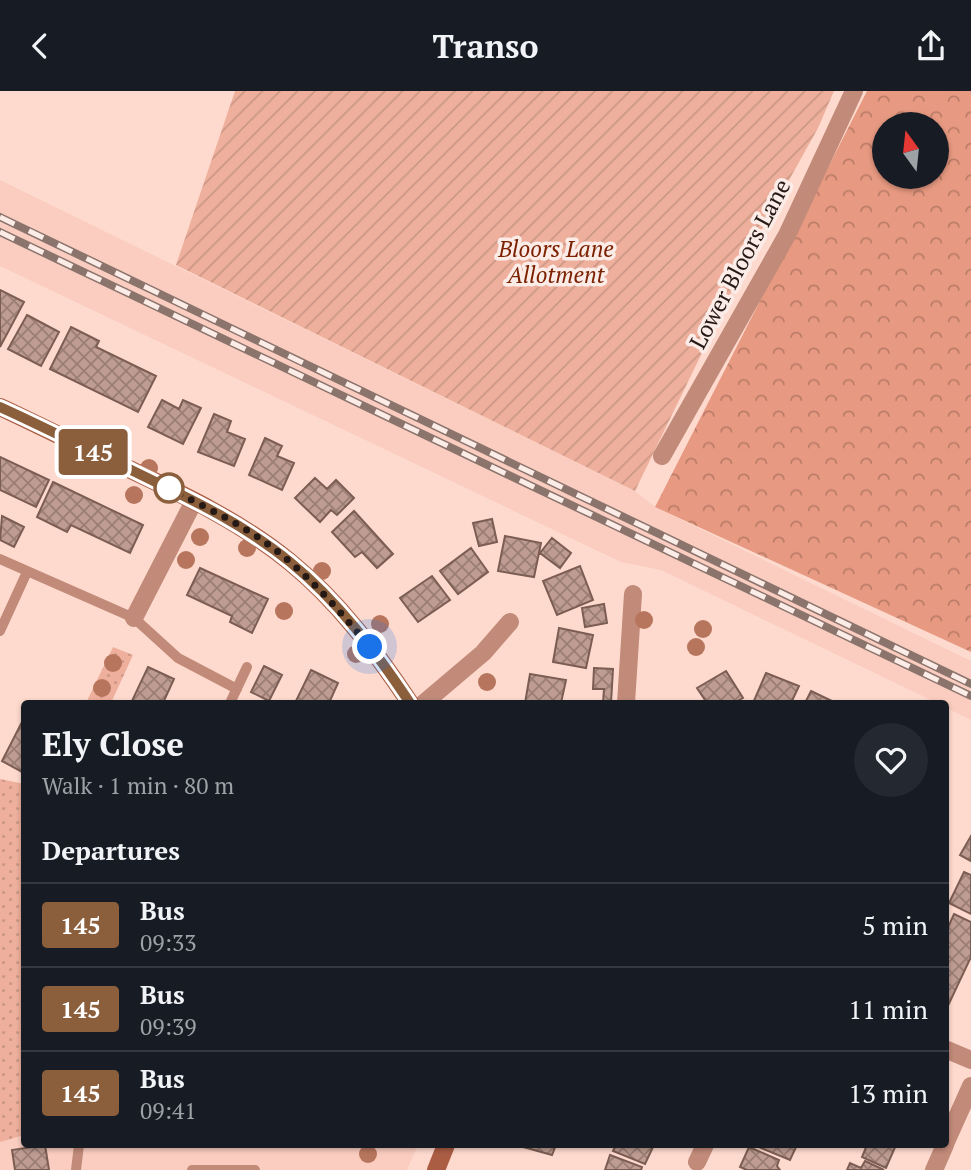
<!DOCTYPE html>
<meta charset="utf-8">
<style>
:root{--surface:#171b24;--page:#242831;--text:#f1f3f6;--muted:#9ea1a6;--line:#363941}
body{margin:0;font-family:"PT Serif",serif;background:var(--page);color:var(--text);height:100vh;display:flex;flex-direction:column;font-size:26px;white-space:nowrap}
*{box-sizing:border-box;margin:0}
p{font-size:23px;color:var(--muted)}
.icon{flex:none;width:38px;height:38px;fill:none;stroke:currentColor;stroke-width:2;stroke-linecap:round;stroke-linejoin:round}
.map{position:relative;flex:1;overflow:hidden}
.side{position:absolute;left:21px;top:609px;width:928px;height:448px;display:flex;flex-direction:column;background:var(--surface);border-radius:7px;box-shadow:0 2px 5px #0004}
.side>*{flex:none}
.badge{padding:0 14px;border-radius:5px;font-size:24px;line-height:46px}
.needle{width:46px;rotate:345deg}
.controls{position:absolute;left:872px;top:21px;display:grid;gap:14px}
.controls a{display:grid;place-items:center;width:77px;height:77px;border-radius:50%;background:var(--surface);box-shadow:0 2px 5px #0004;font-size:35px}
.you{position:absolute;width:35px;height:35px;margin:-18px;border:5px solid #fff;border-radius:50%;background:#1a73e8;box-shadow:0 0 0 10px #1a73e833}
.map>.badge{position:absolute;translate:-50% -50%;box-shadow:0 0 0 4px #fff}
h2{padding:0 21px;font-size:26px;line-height:63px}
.round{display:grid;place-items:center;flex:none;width:74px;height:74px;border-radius:37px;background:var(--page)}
.headline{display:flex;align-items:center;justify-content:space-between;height:119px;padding:0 21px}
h1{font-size:33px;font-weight:700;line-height:52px}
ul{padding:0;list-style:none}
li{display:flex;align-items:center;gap:21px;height:84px;padding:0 21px;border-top:2px solid var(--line)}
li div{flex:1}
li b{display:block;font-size:26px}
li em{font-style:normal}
li .badge{min-width:77px;font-weight:700;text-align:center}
header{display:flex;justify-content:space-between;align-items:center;height:91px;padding:0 21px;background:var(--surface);font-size:32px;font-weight:700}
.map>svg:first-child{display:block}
</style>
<header><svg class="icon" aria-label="back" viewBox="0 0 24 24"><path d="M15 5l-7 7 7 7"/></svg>Transo<svg class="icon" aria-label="share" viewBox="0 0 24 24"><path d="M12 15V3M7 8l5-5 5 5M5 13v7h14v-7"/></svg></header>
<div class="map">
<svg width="971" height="1079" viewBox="0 0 971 1079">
<defs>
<pattern id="grass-dots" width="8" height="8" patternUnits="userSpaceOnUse" patternTransform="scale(1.75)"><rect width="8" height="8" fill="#eeb09c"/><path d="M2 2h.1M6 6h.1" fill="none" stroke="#cc9786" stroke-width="1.8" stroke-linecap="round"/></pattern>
<pattern id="forest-crowns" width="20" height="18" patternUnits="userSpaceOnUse" patternTransform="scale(1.75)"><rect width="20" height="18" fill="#e79981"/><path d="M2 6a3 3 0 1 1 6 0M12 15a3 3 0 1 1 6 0" fill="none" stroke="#bb7c68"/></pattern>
<pattern id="garden-furrows" width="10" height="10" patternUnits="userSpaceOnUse" patternTransform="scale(1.75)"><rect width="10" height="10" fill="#eeb09c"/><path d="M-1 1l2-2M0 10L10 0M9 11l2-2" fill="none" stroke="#cc9786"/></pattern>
<pattern id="building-cross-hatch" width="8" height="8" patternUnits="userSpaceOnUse" patternTransform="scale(1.75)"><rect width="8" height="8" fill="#be9c91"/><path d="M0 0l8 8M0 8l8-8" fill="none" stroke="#9a7e75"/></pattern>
</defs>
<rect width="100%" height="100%" fill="#fedace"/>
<path fill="#facdc0" d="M0,89L635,400L655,416L971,570V629L945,616V612H937L661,479L621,471L0,175Z
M0,688L24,693V1054H418L407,1079H0Z"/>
<path fill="url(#grass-dots)" d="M113,556L133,564L111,612H86Z
M0,688L24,693V1044L0,1051Z"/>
<path fill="url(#forest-crowns)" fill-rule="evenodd" d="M867,0H971V561L655,416ZM884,33H936V86H884Z"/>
<path fill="url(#garden-furrows)" d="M235,0H834L818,37L764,134L635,400L176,174Z"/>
<path fill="url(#building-cross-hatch)" stroke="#7c5d53" stroke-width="2" d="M0,199L24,211L0,256Z
M27,224L59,241L41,275L8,258Z
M71,236L99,250L96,256L156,285L138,321L50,278Z
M162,309L179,318L183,309L201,317L183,353L148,336Z
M214,323L231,330L227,341L245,348L234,375L198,361Z
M265,347L282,355L277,365L294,372L282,399L249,384Z
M0,366L49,389L36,416L0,399Z
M315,387L327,398L336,389L354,407L337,424L331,419L320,431L295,407Z
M53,391L143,434L130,462L71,434L67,441L37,426Z
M354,420L393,463L377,477L362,461L355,466L332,441Z
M2,425L24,436L14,456L0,449Z
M492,428L497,451L479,455L473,432Z
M505,445L541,452L534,486L498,480Z
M552,447L571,462L560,477L540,462Z
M471,457L488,481L458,503L440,480Z
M580,475L593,509L557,524L543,490Z
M200,477L268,508L252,542L230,531L232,525L187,504Z
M432,485L450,509L418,531L400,507Z
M604,513L607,532L585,536L582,517Z
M559,537L593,544L586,577L553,571Z
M264,575L282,584L269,610L251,601Z
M148,576L174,588L163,612H131Z
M594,577L613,578L611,612H603L604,598H593Z
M311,579L338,592L329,612H295Z
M726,580L743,607L734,612H707L697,597Z
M766,582L799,595L791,612H753Z
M530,583L566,589L561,612H525Z
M811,600L836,612H805Z
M24,627V682L2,670Z
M971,745V770L960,764Z
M964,781L971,784V823L949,812Z
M954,823L971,831V866L945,921V843Z
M45,1054L49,1079H15L12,1059Z
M516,1054H556L552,1064Z
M616,1054H647L653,1056L645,1073L613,1060Z
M754,1054H797L790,1069Z
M867,1054H896L886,1077L862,1066Z
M749,1056L779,1069L777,1075L780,1079H747L740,1076Z
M610,1064L642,1076L641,1079H605Z
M865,1070L884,1079H847L850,1072L861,1077Z"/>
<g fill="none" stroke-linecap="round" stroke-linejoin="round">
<path stroke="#c18a79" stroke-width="10" d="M0,468L134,527L178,567L237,598
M0,540L27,481
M230,612L247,576
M76,1079L79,1054
M192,1079H255"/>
<path stroke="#c18a79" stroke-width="18" d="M662,365L787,144L854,0
M134,527L194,410
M424,612L483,562L510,531
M626,612L633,503
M945,958L971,969
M945,1053L971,995
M697,1071L705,1054
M934,1079L945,1054"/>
<path stroke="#ab5d44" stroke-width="18" d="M0,316C43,336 86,358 129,378C186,405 241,431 290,471C338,510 376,561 410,612
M436,1079L446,1054"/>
<g stroke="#8b746c" stroke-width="8">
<path id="rail" d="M0,126L971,593
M0,141L971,605"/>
</g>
<use href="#rail" stroke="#fbece8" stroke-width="5" stroke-dasharray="16" stroke-linecap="butt"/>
</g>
<g fill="#b7755d">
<circle cx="149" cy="377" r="9"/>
<circle cx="134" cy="404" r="9"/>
<circle cx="200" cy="446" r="9"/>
<circle cx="247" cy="457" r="9"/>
<circle cx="186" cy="469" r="9"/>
<circle cx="322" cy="480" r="9"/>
<circle cx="284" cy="520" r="9"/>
<circle cx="644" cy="529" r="9"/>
<circle cx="380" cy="533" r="9"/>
<circle cx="703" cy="538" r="9"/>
<circle cx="696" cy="556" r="9"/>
<circle cx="356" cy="563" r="9"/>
<circle cx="113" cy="572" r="9"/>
<circle cx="487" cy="591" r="9"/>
<circle cx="102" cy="597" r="9"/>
<circle cx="368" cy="1063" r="9"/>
</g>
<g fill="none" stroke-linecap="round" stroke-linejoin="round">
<g stroke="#fff" stroke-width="16">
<path id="line" d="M0,316C42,335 83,356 125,376C182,404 240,430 290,471C338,510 376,561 410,612"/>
</g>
<use href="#line" stroke="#8b5e3c" stroke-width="10"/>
<path stroke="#251915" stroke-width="7" stroke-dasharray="0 12.6" d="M169,397C194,411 221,423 245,438C295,468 333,512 370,556"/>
</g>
<circle fill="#fff" stroke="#8b5e3c" stroke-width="3.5" cx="169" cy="397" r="14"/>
<g text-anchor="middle" stroke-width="7" stroke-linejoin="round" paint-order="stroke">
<g font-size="23" font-style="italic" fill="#7d2200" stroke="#fbece8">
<text x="556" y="166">Bloors Lane<tspan x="556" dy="26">Allotment</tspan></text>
</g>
<g font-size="23" fill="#251915" stroke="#fbece8">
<text transform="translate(740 173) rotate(-62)" y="8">Lower Bloors Lane</text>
</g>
</g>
</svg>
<div class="controls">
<a><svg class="needle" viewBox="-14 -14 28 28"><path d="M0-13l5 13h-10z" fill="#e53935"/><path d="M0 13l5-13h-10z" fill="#9ea1a6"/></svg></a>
</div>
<div class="you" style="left:370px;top:556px"></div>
<b class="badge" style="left:93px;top:361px;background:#8b5e3c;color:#fff">145</b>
<section class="side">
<div class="headline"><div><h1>Ely Close</h1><p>Walk · 1 min · 80 m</p></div><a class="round"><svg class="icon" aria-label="heart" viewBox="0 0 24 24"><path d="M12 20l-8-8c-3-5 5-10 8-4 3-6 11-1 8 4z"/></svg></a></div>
<h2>Departures</h2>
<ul>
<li><span class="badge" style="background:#8b5e3c;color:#fff">145</span><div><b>Bus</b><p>09:33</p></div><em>5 min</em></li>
<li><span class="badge" style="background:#8b5e3c;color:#fff">145</span><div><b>Bus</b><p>09:39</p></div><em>11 min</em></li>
<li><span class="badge" style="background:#8b5e3c;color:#fff">145</span><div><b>Bus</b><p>09:41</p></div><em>13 min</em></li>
</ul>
</section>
</div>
